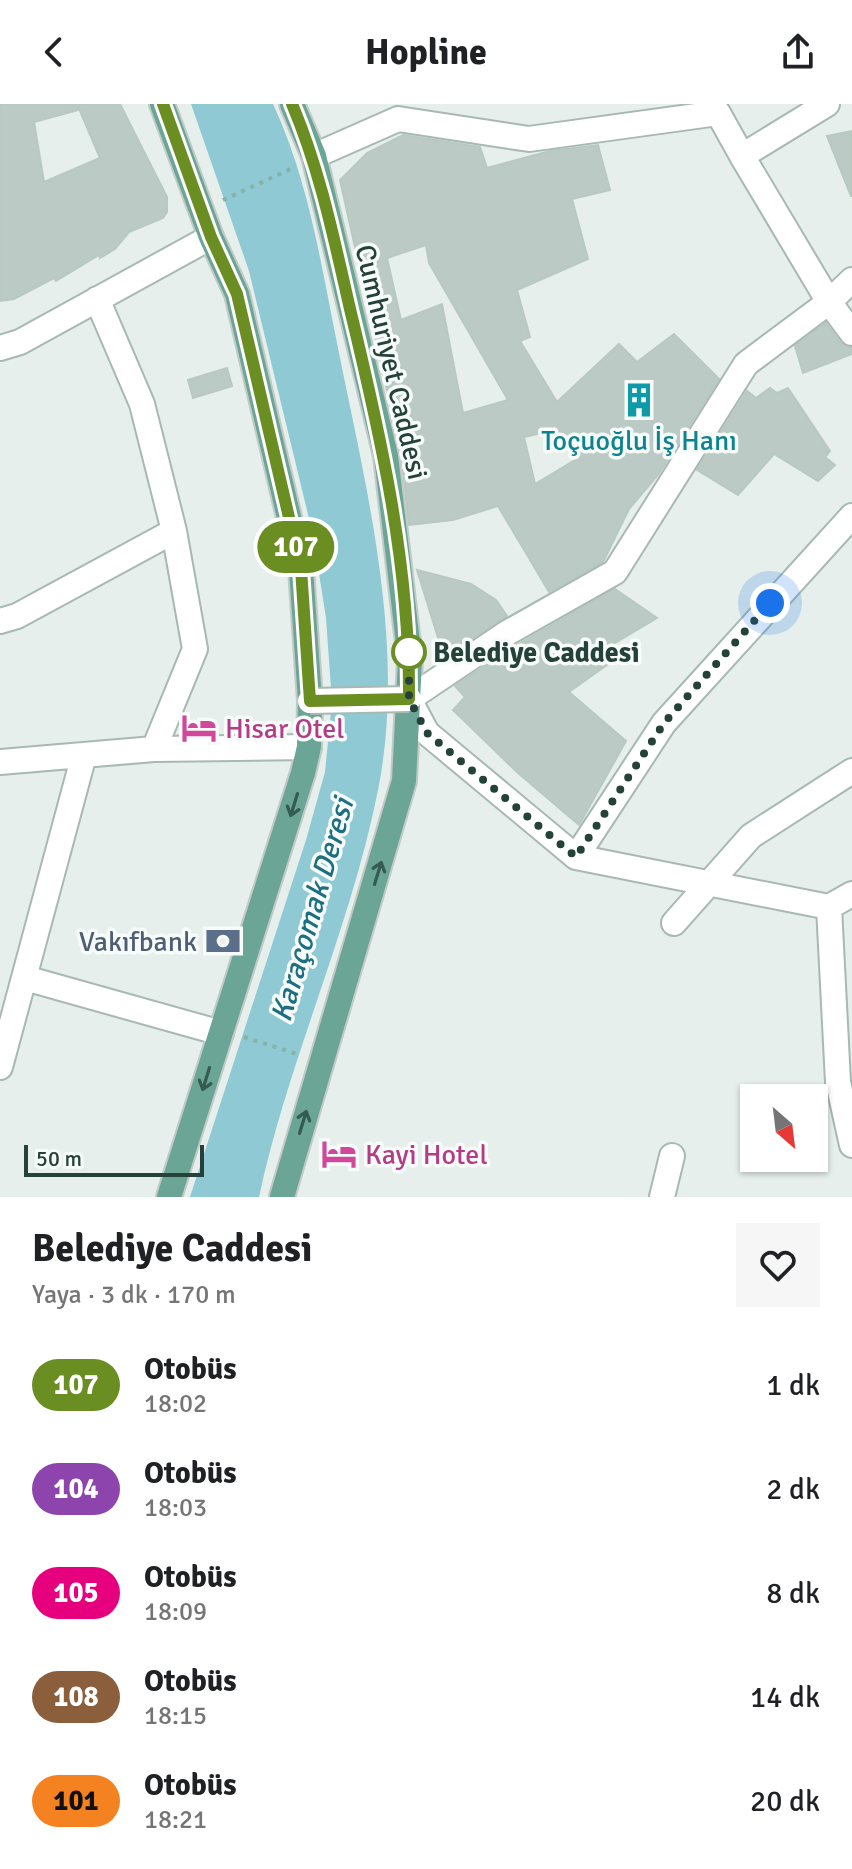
<!DOCTYPE html>
<html lang="tr">
<meta charset="utf-8">
<style>
:root{--surface:#fff;--page:#f6f6f6;--text:#202124;--muted:#757577}
body{margin:0;font-family:Signika,sans-serif;background:var(--page);color:var(--text);height:100vh;display:flex;flex-direction:column;font-size:30px;white-space:nowrap}
*{box-sizing:border-box;margin:0}
p{font-size:26px;color:var(--muted)}
.icon{flex:none;width:44px;height:44px;fill:none;stroke:currentColor;stroke-width:2;stroke-linecap:round;stroke-linejoin:round}
.map{position:relative;height:1093px;overflow:hidden}
.details{display:flex;flex-direction:column;background:var(--surface);flex:1}
.details>*{flex:none}
.badge{padding:0 16px;border-radius:26px;font-size:28px;line-height:52px}
.needle{width:52px;rotate:152deg}
.controls{position:absolute;left:740px;top:980px;display:grid;gap:16px}
.controls a{display:grid;place-items:center;width:88px;height:88px;border-radius:0px;background:var(--surface);box-shadow:0 2px 6px #0004;font-size:40px}
.scale{position:absolute;left:24px;bottom:20px;width:180px;box-sizing:border-box;padding-left:8px;border:4px solid #24423a;border-top:0;font-size:22px;line-height:28px;white-space:nowrap;color:#24423a;-webkit-text-stroke:6px #f7fbf9;paint-order:stroke}
.you{position:absolute;width:40px;height:40px;margin:-20px;border:6px solid #fff;border-radius:50%;background:#1a73e8;box-shadow:0 0 0 12px #1a73e833}
.map>.badge{position:absolute;translate:-50% -50%;box-shadow:0 0 0 4px #fff}
.round{display:grid;place-items:center;flex:none;width:84px;height:84px;border-radius:0px;background:var(--page)}
.summary{display:flex;align-items:center;justify-content:space-between;height:136px;padding:0 32px}
h1{font-size:38px;font-weight:700;line-height:60px}
ul{padding:0;list-style:none}
li{display:flex;align-items:center;gap:24px;height:104px;padding:0 32px}
li div{flex:1}
li b{display:block;font-size:30px}
li em{font-style:normal}
li .badge{min-width:88px;font-weight:700;text-align:center}
header{display:flex;justify-content:space-between;align-items:center;height:104px;padding:0 32px;background:var(--surface);font-size:36px;font-weight:700}
.map>svg:first-child{display:block}
</style>
<header><svg class="icon" aria-label="back" viewBox="0 0 24 24"><path d="M15 5l-7 7 7 7"/></svg>Hopline<svg class="icon" aria-label="share" viewBox="0 0 24 24"><path d="M12 15V3M7 8l5-5 5 5M5 13v7h14v-7"/></svg></header>
<div class="map">
<svg width="852" height="1093" viewBox="0 0 852 1093">
<rect width="100%" height="100%" fill="#e6efeb"/>
<path fill="#8ec9d4" d="M191,0H273C309,77 321,161 338,244C366,384 406,538 379,681C352,822 289,953 259,1093H190L306,736L325,668L332,598L326,514L313,431L249,167Z"/>
<path fill="#bbcac4" stroke="#b8c9c2" stroke-width="2" fill-rule="evenodd" d="M0,0H77L78,6L34,18L44,78L100,54L77,0H120L167,93V108L163,114L129,128L115,145L100,154L99,151L56,177L54,174L14,195L0,197Z
M852,27V92H851L827,32Z
M403,31L480,43L487,64L550,47L598,41L610,86L572,95L588,155L517,186L530,233L520,237L557,298L619,240L637,258L674,230L719,275L658,371L629,405L603,458L549,488L498,402L453,416L409,421L401,349L340,76L367,49ZM426,141L429,159L508,296L463,309L442,200L401,216L387,154ZM555,326L580,353L535,380L524,333Z
M826,219L840,238L852,244V250L803,269L795,242Z
M227,264L232,282L193,294L188,276Z
M770,284L777,289L788,284L830,347L825,353L835,361L818,377L774,350L738,391L697,366L747,287L756,294Z
M417,466L471,480L496,496L507,512L444,553Z
M615,485L657,514L610,542L618,553L569,588L626,637L579,721L518,669L453,606L465,593L455,582L515,542Z"/>
<g fill="none" stroke-linecap="round" stroke-linejoin="round">
<g stroke="#a8b8b2" stroke-width="28">
<path id="minor" d="M314,52L398,15L529,35L718,9L742,52L827,0
M742,52L829,198L852,229
M852,176L829,198L746,260L615,468L507,529L409,595L427,629L576,753L829,803L852,790
M97,195L142,300L174,427L195,545L154,645
M0,244L20,238L211,133
M0,517L17,512L174,427
M0,658L154,645L309,643
M576,753L664,619L852,412
M829,803L838,978L852,1041
M674,819L751,732L852,667
M25,874L221,929
M0,963L84,651
M662,1093L672,1052"/>
</g>
<g stroke="#c2cac8" stroke-width="28">
<path id="major" d="M162,0L211,133L237,190L301,465L310,597L309,643L303,669L169,1093
M282,1093L404,677L410,556L386,352L314,52L292,0"/>
</g>
<path stroke="#86b3a5" stroke-width="4" stroke-dasharray="4 6" stroke-linecap="butt" d="M223,96L295,63
M244,933L300,951"/>
<use href="#minor" stroke="#fff" stroke-width="24"/>
<use href="#major" stroke="#6aa596" stroke-width="24"/>
<g stroke="#a8b8b2" stroke-width="28" stroke-linecap="butt">
<path id="minor-bridge" d="M310,597L409,595"/>
</g>
<use href="#minor-bridge" stroke="#fff" stroke-width="24"/>
</g>
<defs><path id="oneway-shaft" d="M-6 0H5M1.5-3L5.5 0L1.5 3" fill="none" stroke-width="1.6" stroke-linecap="round" stroke-linejoin="round" transform="scale(2)"/></defs>
<g stroke="#365b51">
<use href="#oneway-shaft" transform="translate(294 701) rotate(107)"/>
<use href="#oneway-shaft" transform="translate(378 769) rotate(-73)"/>
<use href="#oneway-shaft" transform="translate(206 975) rotate(107)"/>
<use href="#oneway-shaft" transform="translate(303 1018) rotate(-73)"/>
</g>
<g fill="none" stroke-linecap="round" stroke-linejoin="round">
<g stroke="#fff" stroke-width="18">
<path id="line" d="M163,0L211,133L237,190L301,465L310,597L409,595C410,462 381,333 350,205C334,135 320,66 292,0"/>
</g>
<use href="#line" stroke="#6b8e23" stroke-width="12"/>
<path stroke="#24423a" stroke-width="8" stroke-dasharray="0 14.4" d="M409,548V595L427,629L576,753L664,619L770,499"/>
</g>
<defs>
<g id="building-bare" transform="scale(2.76)"><path d="M-4-6H4V6H1V3H-1V6H-4ZM-2.5-4.3h1.7v1.8h-1.7ZM.8-4.3h1.7v1.8H.8ZM-2.5-1h1.7V.8h-1.7ZM.8-1h1.7V.8H.8Z" fill="#0f9aa8" stroke="#f7fbf9" stroke-width="2.5" paint-order="stroke"/></g>
<g id="hotel-bare" transform="scale(2.76)"><path d="M-6-4.5h1.5V1H6V5H4.5V3h-9V5H-6ZM-4 0a1.8 1.8 0 1 1 3.6 0ZM.5 0V-2.5h3Q6-2.5 6 0Z" fill="#d1479c" stroke="#f7fbf9" stroke-width="2.5" paint-order="stroke"/></g>
<g id="bank-bare" transform="scale(2.76)"><path d="M-6-4H6V4H-6ZM0-2.3a2.3 2.3 0 1 0 0 4.6a2.3 2.3 0 1 0 0-4.6Z" fill="#5c6f8a" stroke="#f7fbf9" stroke-width="2.5" paint-order="stroke"/></g>
</defs>
<g fill-rule="evenodd">
<use href="#building-bare" x="639" y="296"/>
<use href="#hotel-bare" x="199" y="624"/>
<use href="#bank-bare" x="223" y="837"/>
<use href="#hotel-bare" x="339" y="1050"/>
</g>
<circle fill="#fff" stroke="#6b8e23" stroke-width="4" cx="409" cy="548" r="16"/>
<g text-anchor="middle" stroke-width="7" stroke-linejoin="round" paint-order="stroke">
<g font-size="28" fill="#24423a" stroke="#f7fbf9">
<text transform="translate(392 258) rotate(77)" y="10">Cumhuriyet Caddesi</text>
</g>
<g font-size="28" fill="#0d838f" stroke="#f7fbf9">
<text x="639" y="346">Toçuoğlu İş Hanı</text>
</g>
<g font-size="28" font-weight="bold" fill="#24423a" stroke="#f7fbf9" text-anchor="start">
<text x="433" y="558">Belediye Caddesi</text>
</g>
<g font-size="28" fill="#b23c85" stroke="#f7fbf9" text-anchor="start">
<text x="225" y="634">Hisar Otel</text>
<text x="365" y="1060">Kayi Hotel</text>
</g>
<g font-size="28" fill="#4e5e75" stroke="#f7fbf9" text-anchor="end">
<text x="197" y="847">Vakıfbank</text>
</g>
<g font-size="30" font-style="italic" fill="#1c6f80" stroke="#f7fbf9">
<text transform="translate(312 806) rotate(-74)" y="10">Karaçomak Deresi</text>
</g>
</g>
</svg>
<div class="controls">
<a><svg class="needle" viewBox="-14 -14 28 28"><path d="M0-13l5 13h-10z" fill="#e53935"/><path d="M0 13l5-13h-10z" fill="#757577"/></svg></a>
</div>
<div class="scale">50 m</div>
<div class="you" style="left:770px;top:499px"></div>
<b class="badge" style="left:296px;top:443px;background:#6b8e23;color:#fff">107</b>
</div>
<section class="details">
<div class="summary"><div><h1>Belediye Caddesi</h1><p>Yaya · 3 dk · 170 m</p></div><a class="round"><svg class="icon" aria-label="heart" viewBox="0 0 24 24"><path d="M12 20l-8-8c-3-5 5-10 8-4 3-6 11-1 8 4z"/></svg></a></div>
<ul>
<li><span class="badge" style="background:#6b8e23;color:#fff">107</span><div><b>Otobüs</b><p>18:02</p></div><em>1 dk</em></li>
<li><span class="badge" style="background:#8e44ad;color:#fff">104</span><div><b>Otobüs</b><p>18:03</p></div><em>2 dk</em></li>
<li><span class="badge" style="background:#e6007e;color:#fff">105</span><div><b>Otobüs</b><p>18:09</p></div><em>8 dk</em></li>
<li><span class="badge" style="background:#8b5e3c;color:#fff">108</span><div><b>Otobüs</b><p>18:15</p></div><em>14 dk</em></li>
<li><span class="badge" style="background:#f58220;color:#111">101</span><div><b>Otobüs</b><p>18:21</p></div><em>20 dk</em></li>
</ul>
</section>
